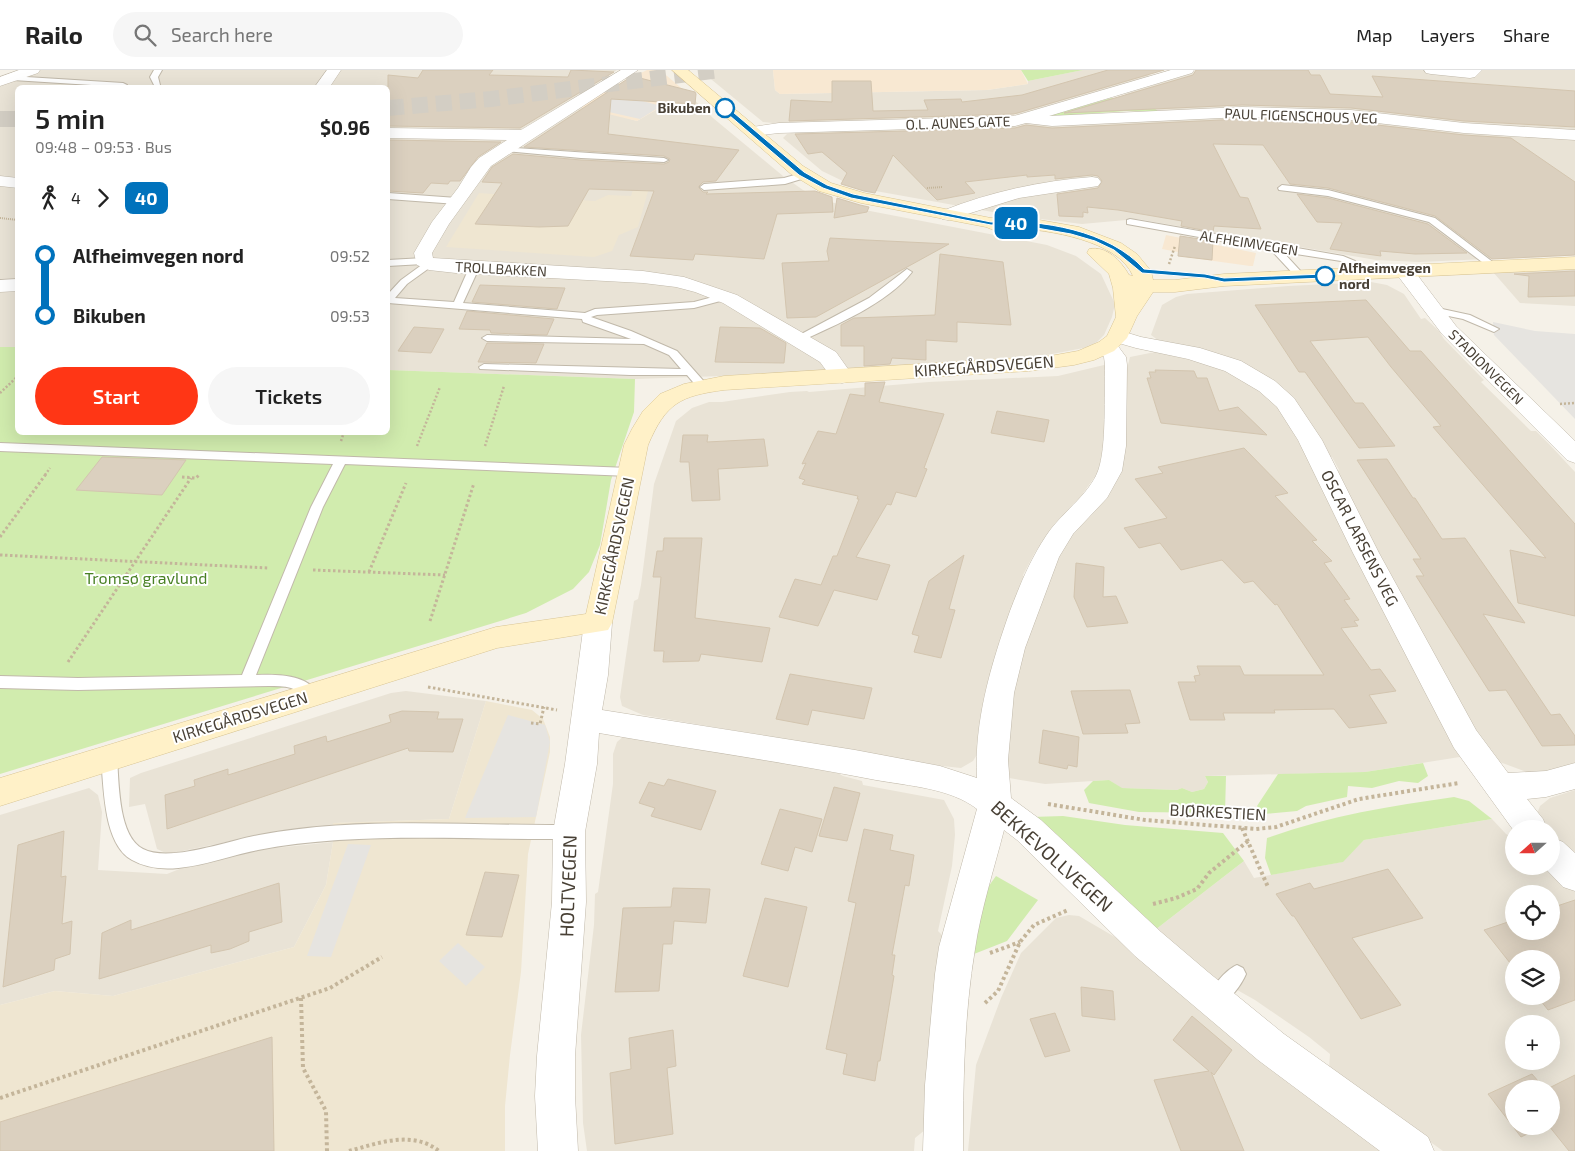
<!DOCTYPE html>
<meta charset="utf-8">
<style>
:root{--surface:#fff;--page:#f6f6f6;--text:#222;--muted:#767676;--line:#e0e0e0;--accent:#ff3615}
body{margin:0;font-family:"Exo 2",sans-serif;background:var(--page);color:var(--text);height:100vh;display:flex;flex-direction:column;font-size:19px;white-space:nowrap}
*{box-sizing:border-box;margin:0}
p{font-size:16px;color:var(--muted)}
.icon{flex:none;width:28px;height:28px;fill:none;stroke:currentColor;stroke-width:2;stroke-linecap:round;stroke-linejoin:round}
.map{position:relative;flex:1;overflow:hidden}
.panel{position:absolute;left:15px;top:15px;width:375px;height:350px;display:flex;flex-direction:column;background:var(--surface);border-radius:8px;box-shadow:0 5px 20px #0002}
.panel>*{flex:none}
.badge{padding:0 10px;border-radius:8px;font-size:18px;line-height:32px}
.needle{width:32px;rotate:249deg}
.fabs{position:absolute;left:1505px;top:750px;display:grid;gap:10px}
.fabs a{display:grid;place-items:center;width:55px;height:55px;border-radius:50%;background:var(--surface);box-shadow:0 5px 20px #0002;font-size:25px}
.map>.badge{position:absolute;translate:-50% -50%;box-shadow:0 0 0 2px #fff}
.legs{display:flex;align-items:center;gap:8px;height:55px;padding:0 20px;font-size:16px}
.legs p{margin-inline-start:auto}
.overview{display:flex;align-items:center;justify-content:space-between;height:85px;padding:0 20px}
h1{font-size:28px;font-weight:600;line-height:38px}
.cta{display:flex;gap:10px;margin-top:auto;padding:10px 20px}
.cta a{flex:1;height:58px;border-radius:30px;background:var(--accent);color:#fff;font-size:20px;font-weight:600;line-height:58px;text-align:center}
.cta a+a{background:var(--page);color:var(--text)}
ul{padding:0 20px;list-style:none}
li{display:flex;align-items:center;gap:18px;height:60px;font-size:19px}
li i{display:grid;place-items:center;width:8px;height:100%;margin:0 6px;background:currentColor}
li i::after{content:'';width:12px;height:12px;margin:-6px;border:4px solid;border-radius:50%;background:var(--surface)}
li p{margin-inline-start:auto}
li:first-child i{background:linear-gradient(#0000 50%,currentColor 0)}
li:last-child i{background:linear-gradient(currentColor 50%,#0000 0)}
header{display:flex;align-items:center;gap:30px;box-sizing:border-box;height:70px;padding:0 25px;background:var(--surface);border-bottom:1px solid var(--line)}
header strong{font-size:24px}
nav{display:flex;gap:28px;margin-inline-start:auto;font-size:18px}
.search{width:350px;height:45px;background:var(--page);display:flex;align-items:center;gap:12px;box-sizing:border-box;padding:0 18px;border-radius:28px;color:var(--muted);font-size:19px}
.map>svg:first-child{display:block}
</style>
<header>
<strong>Railo</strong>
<div class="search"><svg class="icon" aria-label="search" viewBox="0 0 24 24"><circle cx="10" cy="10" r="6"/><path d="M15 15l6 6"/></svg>Search here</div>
<nav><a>Map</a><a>Layers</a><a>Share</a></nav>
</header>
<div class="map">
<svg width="1575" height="1081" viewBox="0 0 1575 1081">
<rect width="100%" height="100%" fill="#f5f1e8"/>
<path fill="#e9e3d6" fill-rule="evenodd" d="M39,0H331L316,17L18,18L17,277H0V15Z
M339,0H617L579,26L522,60L510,62L388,60V18H324Z
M700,0H773L775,20L780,24L987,20L1028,14V11L1083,0H1140L1150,6L1149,9L1018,46L1015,44L976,49L784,54L763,52Z
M1200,0H1420L1474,5L1479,3V0H1575V64L1414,51L1154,43L1139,35L1125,24Z
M686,22L713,48L783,106L803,120L822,129L844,136L1047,175L1076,186L1101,204L1115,234L1112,247L1104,265L1097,272L1089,277L1031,288L722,306L635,309L388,300V66L528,67L580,34L637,51Z
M1190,46L1338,47L1575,68V185L1419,192L1376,190L1137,149L1082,154L1015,146L870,120L849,114L822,101L783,68L787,64L796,62Z
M1575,198V236L1520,233L1493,202Z
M1371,212L1387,215L1404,224L1421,249L1425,248L1439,261L1444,269L1484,310L1481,312L1531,361H1536L1550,375L1575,402V693L1545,702H1527L1497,691L1482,678L1335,401L1339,400L1332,387L1327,386L1286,322L1159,271L1151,265L1162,235L1176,227L1187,224L1288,216Z
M1155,282L1222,297L1252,313L1280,339L1308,389L1466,686L1365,702L1205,706L1208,712L1204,719L1192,722L1182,718L1177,720L1121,718L1109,710L1045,714L1009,708L1004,682L1012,614L1058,482L1082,452L1109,425L1121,403L1125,382L1127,299L1130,287Z
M1104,295L1107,297L1108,326L1104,328V341L1107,343L1101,398L1079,429L1052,458L1034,484L1023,505L1025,509L978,683L973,691L961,698L942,696L643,645L622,636L620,627L634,531L638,529L641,515L654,414L676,351L692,338L709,332H722L790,322L807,321L809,322L929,312L1058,306Z
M406,621L486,631L449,749L334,753L333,757L255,766L168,784L157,779L145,734L129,737L130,708L141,703L391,623Z
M625,665L745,684L838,703L843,706L862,711L863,715L944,730L954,749L955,765L952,796L938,861L943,866L931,1055L915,1068L914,1081H587L583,1053L581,965L594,855L595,824L598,822L613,714V684L617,672Z
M89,718L98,725L102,742L98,800L167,804L192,794L248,781L333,772L326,815L294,877L113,926L55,921L0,935V745Z
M1575,720V784L1551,765V759H1544L1537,744L1540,736L1550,728Z
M1492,749L1506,764L1514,768V796H1551L1575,818V1081H1443L1329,999L1330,984L1309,967L1255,930L1198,898L1155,860L1244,791L1254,808L1342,792L1364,770ZM1514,824H1551V861H1514ZM1514,889H1551V926H1514ZM1514,954H1551V991H1514ZM1514,1019H1551V1056H1514Z
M1069,845L1079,846L1120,870L1386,1081H968L976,995L1001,928L1021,883L1056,848Z"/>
<path fill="#f8e8d2" d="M647,0H660L686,22L637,51L583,38L580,36L586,30Z
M773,0H1021L1028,14L987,20L780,24L775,20Z
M1166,165L1256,183L1253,196H1250L1178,186V182L1162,179Z"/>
<path fill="#efe6d1" d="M641,95L655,96L638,157L619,165L612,181L594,187L446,177L479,123L595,131L608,125L631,126Z
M486,631L532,640L543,649L550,667V682L528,784L521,902L510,985L505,1036V1081H0V935L55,921L113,926L294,877L326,815L333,772V753L449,749Z"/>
<path fill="#d1ecae" d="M1021,0H1083L1028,11Z
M1111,28L1149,34L1159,42L1127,41L1044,47Z
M0,277H17L18,362H388V300L635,309L634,342L611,410L600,475L589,502L573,519L526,543L0,704Z
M1423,693L1428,706L1418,713L1399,711L1372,718L1348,716L1347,727L1306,736L1297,741L1263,744L1257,736L1278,704L1365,702Z
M1205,706H1226L1225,743L1139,742L1089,733L1084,720L1093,711L1109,710L1122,718L1177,720L1182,718L1192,722L1204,719L1208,712Z
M1454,727L1469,731L1492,749L1364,770L1343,792L1271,805L1265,788L1267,768C1328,746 1390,736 1454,727Z
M1063,746L1125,755L1223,763L1244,791L1155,860L1031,747Z
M996,806L1038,830L1007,871L974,884L978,831Z"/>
<path fill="#e6e4e0" d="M606,23L632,31L635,29L661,36L640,49L591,38L588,35Z
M1493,252L1535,261L1575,264V349L1494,265Z
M508,645L545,655L550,672L536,747L465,748Z
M348,774L371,775L331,887L307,886Z
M458,873L485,897L466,916L439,891Z"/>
<path fill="#dbd0bf" stroke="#d3c5af" d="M423,0H493L489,5L568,7L571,0L614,2L520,58L388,56V5L418,8Z
M1108,0H1164L1014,44L789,51L791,30L832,32V11H871L873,41L928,40L924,30L961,29L962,32L1022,25Z
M1196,0H1308L1311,5H1320L1330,24L1383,27L1372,6L1575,21V57L1464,51L1351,38L1242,35L1064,43L1193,5Z
M632,6L695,22L696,24L695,34L611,29L608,64L739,80L716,111L703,112L699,116V118L703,122H708L706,124L815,121L832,127L833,142L777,144L764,189L695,184L693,190L630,186L654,121L589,119L568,156L539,157L475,154L502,113L482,112L492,97L513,84L581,90L664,94L669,92L670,89L664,86L524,77Z
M1242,49L1351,52L1464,65L1511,68L1575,112V185L1492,189L1435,146L1328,118L1290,114L1263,75L1213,74L1240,127L1248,128L1261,159L1214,156L1213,162L1181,156L1182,151L1118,140L1087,137L1088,143L1083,142V147L1059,146L1057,124L1098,118L1102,111L1098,106L1092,105L1055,109V105L1027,107V105L965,112L975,123L937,130L893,85L875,123L864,121L841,114L847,103L822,82L808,84L795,64L1015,58L1026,55L1052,58Z
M388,70L501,72L478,87L460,111H450L448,114L431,113L423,123L388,121Z
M1297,124L1328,128L1428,154L1467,183L1415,184L1380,181L1381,186L1330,179L1342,153L1317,152Z
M837,128L860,135L869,137L867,142L834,148Z
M1180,166L1213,171L1212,190L1178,186Z
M830,168L866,170L949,174L816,247L787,248L782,193L829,191L827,181Z
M940,184L1003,192L1011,255L957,252V272L926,270V290L892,288L890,294L864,296V276H841V255L854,248L935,245Z
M1575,201V226L1528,227L1529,206L1514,204Z
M480,215L565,218L557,239L472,232Z
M1366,230L1410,281H1421L1575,454V546L1518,533L1510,480L1546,488L1433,357L1441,356L1391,297L1368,267L1310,271L1355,333H1363L1395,376L1359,378L1305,302H1299L1255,235Z
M467,241L554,249L547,265L491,263L490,260L459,259Z
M414,257L444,259L431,283L398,281Z
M720,257L760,258L786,273L784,293L715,292Z
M487,273L544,274L536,293L478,292Z
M1155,300L1194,301L1197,308H1207L1219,341L1238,337L1267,365L1161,353L1147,308H1151L1149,302H1156Z
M885,312L879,332L944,344L924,398L927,399L916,427L896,422L891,435L887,434L856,487L890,495L877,530L834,520L818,556L779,547L795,509L821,515L833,486H837L859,429H857L858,426L802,414L805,410L799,408L806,393L802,394L818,361L836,364L850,324L865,326V313Z
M997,341L1049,350L1044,372L991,363Z
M683,365H708L707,372L764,369L768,396L718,399L720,430L692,431L689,392H680Z
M1244,378L1288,423L1275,426L1317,470L1312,471L1332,491L1324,493L1350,529L1344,530L1359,550L1354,551L1358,556L1341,558L1371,600L1380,599L1396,621L1369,625L1387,653L1349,658L1334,639L1274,640L1275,643H1223L1225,650H1190L1178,612H1196L1194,606L1200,605L1197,596H1240L1244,605H1324L1277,534L1275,535L1253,511L1244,513L1222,490L1181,500L1160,473L1139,478L1124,458L1167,448L1135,409L1163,403L1158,397Z
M102,387L186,390L162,425L76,420Z
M1387,389L1413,428H1415L1442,469L1465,468L1525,553L1483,544L1551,645L1560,644L1575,666V675L1542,676L1506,620L1489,621L1416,506H1424L1413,489H1421L1357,390Z
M664,468H702L695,548L770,558L762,592L701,584L699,591L663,592L664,581H654L661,507H653L657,481H663Z
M964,485L949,539L955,540L941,588L914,582L919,566L912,564L929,511Z
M1076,493L1104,497L1103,527L1116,526L1128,553L1087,557L1074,527Z
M790,604L872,618L864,649L812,640L808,655L776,649Z
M1123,620H1130L1140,653L1125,654L1128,663L1083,664L1071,621Z
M402,641L439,642L437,649H463L453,682L409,681L408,678L167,759L165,725L195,716L194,710L228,699V705L295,684L294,676L326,666L327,672L391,652L389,645Z
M1043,660L1079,667L1077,697L1068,695L1067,699L1039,693Z
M668,709L716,721L701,760L651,746L655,738L639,733L649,712L664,716Z
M834,717L860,723L847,771L819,766Z
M780,739L822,749L812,782L795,777L788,801L761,794Z
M864,759L893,765L890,780L914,785L909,816L905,815L892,885H895L892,905L894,906L880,991H878L875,1011L843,1004L847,984L826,979L856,833L848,831Z
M64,761L61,807L66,806L62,854L72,851L70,884L55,889L54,900L3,917L18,775Z
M1388,799L1423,848L1352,868L1401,935L1361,949L1294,846H1292L1276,824L1310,813L1314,819Z
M485,802L519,805L502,867L466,865Z
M279,813L282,852L249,862V871L230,879L211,883V875L99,909L102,863L131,850V860Z
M673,818L710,819L706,853L674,851L672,874H663L659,921L615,922L623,838L671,837Z
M765,828L807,837L788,917L743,906Z
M1575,830V930L1548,940L1537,926H1551V889H1514V898L1484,860L1514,850V861H1551V838Z
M1081,917L1113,921L1115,950L1082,946Z
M1055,943L1070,981L1045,987L1030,949Z
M1192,946L1232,980L1214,1005L1211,1002L1244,1081H1181L1154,1010L1209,1001L1173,970Z
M673,960L676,996L667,998L673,1064L615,1074L610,1003L631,999L629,968Z
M272,967L274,1081H0V1052Z
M1532,1004L1545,1019H1514V1056H1544L1521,1067L1488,1024Z
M1575,1005V1081H1569L1549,1056H1551V1019H1547Z"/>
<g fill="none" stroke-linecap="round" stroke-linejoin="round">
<path stroke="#d3cec4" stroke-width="16" stroke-dasharray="16 8" stroke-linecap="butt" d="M388,38L491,29L720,0
M0,49H18"/>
<g stroke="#c1b9aa" stroke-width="2">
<path id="lane" d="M154,0H162L158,7L160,15H154L150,7Z
M10,6L123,13L127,15L123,17L13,10L9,8Z
M501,77L664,88L668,90L664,92L581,88L504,81H501Z
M805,102L809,105L808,107L785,114L704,120L700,117L704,114L784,108Z
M1282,115L1328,120L1435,148L1498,196L1493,199L1490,198L1429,152L1328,126L1279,120L1278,118Z
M388,123L457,128L461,131L457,134L388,129Z
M1130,149L1343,186L1355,191L1368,204L1366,206H1360L1349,195L1341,191L1283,182L1306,207L1301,210L1298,209L1271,180L1127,154V150Z
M424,188L432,192V196L407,214L395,228L454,232L469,198L474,195L479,198L463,233L585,243L595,239L694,232L724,224L728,225V229L694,238L597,245L591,247L631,261L677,281L708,316L702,319L698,318L687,305H630L480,299L479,297L484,294L681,299L669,285L644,274L487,271L482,268L487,265L631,269L583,252L582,249L388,233V224L401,210L423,194L388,196V190Z
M907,199L912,202C888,233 836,255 801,271L797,272L792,269L869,228Z
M1433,237L1470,245L1499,259L1494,262L1463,249L1429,242L1428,240Z
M0,373L629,398L635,402L629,406L345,394L323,437L256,605C277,604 308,604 319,625L317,629C305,633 301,621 291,618C284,616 276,616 269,616L78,620L0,618V606L78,608L242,605L311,437L333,394L0,381Z
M109,682L114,683L117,688C119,713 118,766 143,779C170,793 230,770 259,765C360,746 467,756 569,755L575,757L577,762L575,767L569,769C469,770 355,761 258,780C220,787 169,811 132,790C103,774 104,717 101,688L104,683Z
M1237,895L1243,898L1246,904C1241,916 1227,934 1215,939L1208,936L1206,930C1211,918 1225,900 1237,895Z"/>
</g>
<g stroke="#c1b9aa" stroke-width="1">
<path id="street" d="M19,0H40L38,3L0,16V7Z
M327,0H341L329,18H314Z
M621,0H638L491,96L449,154L432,183L433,188L643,201L684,207L737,225L836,282L853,306L850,311L842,313L834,311L820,292L723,233L695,222L676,217L643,213L456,203L429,200L417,195L414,183L432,152L458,118L471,97L479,88L507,70L388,68V58L521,60Z
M1171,0H1194L1192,3L1049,46L1242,37L1351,40L1464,53L1575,60V70L1464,63L1351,50L1242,47L1052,56L1026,53L1015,56L779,63L752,66L746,64L744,61L746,58L779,53L1014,46Z
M1424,0H1482L1475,7L1470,8L1431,4L1426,3Z
M0,106L18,108V118L0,116Z
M1092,107L1098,108L1101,112L1098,116L1019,128L948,150L942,149L939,145L942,141C990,122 1040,111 1092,107Z
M1405,196L1412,198L1456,256L1575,371V393L1567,390L1442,264L1395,202L1398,198Z
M18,209V221L0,222V210Z
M1118,260L1141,267L1200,278L1241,291L1275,311L1294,328L1322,370L1379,483L1476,660L1508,703L1546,701L1575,693V719L1546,727L1527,729L1543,749L1547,759H1514V761L1454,678L1353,483L1298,370L1277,337L1259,321L1225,301L1188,289L1136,278L1115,272L1126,287L1127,295L1126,376L1122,401L1107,428L1073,464L1059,487L1025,578L1014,623L1008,690L1011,728L1041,750L1161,862L1208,902L1284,964L1428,1067L1434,1081H1380L1258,990L1135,886L1017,770L1004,760C994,799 981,839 975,879C964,944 963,1015 963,1081H923L925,1015L935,904L939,877L977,739C950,718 909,716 876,710C784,692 691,679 599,663L597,694L585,762L586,832L575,986V1026L578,1081H538L535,1026L537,986L552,832L553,762L565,694L584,553L588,546L598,543L608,546L612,553L608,605L602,640L855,680L940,696L977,708C974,651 991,595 1010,541C1020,515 1030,490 1046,466C1060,444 1089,425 1098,401C1107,377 1104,323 1105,295L1104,287L1096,276L1100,272L1107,270L1112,271L1108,266L1111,262Z
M1551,767L1563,772L1575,783V821L1563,817L1543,796H1551Z"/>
</g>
<g stroke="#d9c594" stroke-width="1">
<path id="secondary" d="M672,0H688L803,96L831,113L864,123L991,148H1028L1079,157L1121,173L1137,184L1151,201L1153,210H1175L1224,204L1575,187V199L1224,216L1175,222H1153L1137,246L1127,268L1114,281L1094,290L1074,295L1029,301L724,320C680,326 666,333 648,375L612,553L608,560L497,578L0,736V708L496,557L586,544L624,375L632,359L643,341L660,324L684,314L724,306L1050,286L1078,281L1099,272L1107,266L1116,247L1113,218L1109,204L1087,183L1089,179C1106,175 1121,191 1129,205L1133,206C1118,170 1048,160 1014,158L1015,160L1012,164L1006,165L986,157L861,133L819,121L791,104Z"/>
</g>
<path stroke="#c4b59a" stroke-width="2" stroke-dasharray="1 1" stroke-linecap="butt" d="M927,118L943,117
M0,148L18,150"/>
<path stroke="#c4b59a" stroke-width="2.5" stroke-dasharray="2 2" stroke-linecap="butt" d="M1169,194L1175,176
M0,323L18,306
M1560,334L1575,333
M341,371L344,362
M417,376L440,317
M485,376L504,316
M45,405L50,398"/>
<path stroke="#c4b59a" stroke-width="3" stroke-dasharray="2.5 2.5" stroke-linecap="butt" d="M182,407L196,408L199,405
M0,467L46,404
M0,485L269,498
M313,500L445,505
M369,502L406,413
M430,551L474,413
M68,592L191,408
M428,617L557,640
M531,653L540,654L544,637"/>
<path stroke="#c4b59a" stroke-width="4" stroke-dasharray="3 3" stroke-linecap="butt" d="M1048,734L1145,750L1256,759L1276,757L1359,729L1459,713
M1242,758L1268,817
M1153,834L1176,828L1197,819L1209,803L1248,771
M990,883L1020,872
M301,928L303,998L326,1041L327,1081
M985,933L998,921L1020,872L1034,855L1068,840
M0,1028L330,918L382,887
M349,1081C379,1073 412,1060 439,1081"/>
<use href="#lane" fill="#fff" fill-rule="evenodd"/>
<use href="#street" fill="#fff" fill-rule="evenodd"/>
<use href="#secondary" fill="#fff1c8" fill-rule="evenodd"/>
</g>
<path fill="#0072bc" stroke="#fff" d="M723,37H727L804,102L827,115L853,124L991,152C1041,149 1109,160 1144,199L1205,204L1224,208L1325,204L1328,206L1325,208L1224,212L1205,208L1142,203L1114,180L1095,171L1071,164L1014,154L991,155L851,128L823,118L799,105L723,40Z"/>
<g fill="#fff" stroke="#0072bc" stroke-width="2.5">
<circle cx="725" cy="38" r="9"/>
<circle cx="1325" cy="206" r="9"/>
</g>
<g text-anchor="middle" stroke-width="4" stroke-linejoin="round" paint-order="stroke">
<g font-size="14" font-weight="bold" fill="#494136" stroke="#fff" text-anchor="end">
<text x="711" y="43">Bikuben</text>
<text x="1339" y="203" text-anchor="start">Alfheimvegen<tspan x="1339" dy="16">nord</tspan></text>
</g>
<g font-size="14" fill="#494136" stroke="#fff">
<text transform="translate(1301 46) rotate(2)" y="5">PAUL FIGENSCHOUS VEG</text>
<text transform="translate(958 53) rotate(-2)" y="5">O.L. AUNES GATE</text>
<text transform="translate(1249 173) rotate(9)" y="5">ALFHEIMVEGEN</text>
<text transform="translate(501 199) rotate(3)" y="5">TROLLBAKKEN</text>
<text transform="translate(1486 297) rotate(45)" y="5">STADIONVEGEN</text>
</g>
<g font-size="16" fill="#494136" stroke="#fff">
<text transform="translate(984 296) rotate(-4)" y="6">KIRKEGÅRDSVEGEN</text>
<text transform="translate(1360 468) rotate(63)" y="6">OSCAR LARSENS VEG</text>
<text transform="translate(614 476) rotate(-78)" y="6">KIRKEGÅRDSVEGEN</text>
<text transform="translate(240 647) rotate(-17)" y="6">KIRKEGÅRDSVEGEN</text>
<text transform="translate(1218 742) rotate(3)" y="6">BJØRKESTIEN</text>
</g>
<g font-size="16" fill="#488024" stroke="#fff">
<text x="146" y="514">Tromsø gravlund</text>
</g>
<g font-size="19" fill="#494136" stroke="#fff">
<text transform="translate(1052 786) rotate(42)" y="7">BEKKEVOLLVEGEN</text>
<text transform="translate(568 816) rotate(-88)" y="7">HOLTVEGEN</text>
</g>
</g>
</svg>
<div class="fabs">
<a><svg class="needle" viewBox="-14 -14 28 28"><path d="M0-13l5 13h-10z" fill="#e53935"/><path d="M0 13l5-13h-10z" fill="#767676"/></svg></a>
<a><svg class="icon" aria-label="locate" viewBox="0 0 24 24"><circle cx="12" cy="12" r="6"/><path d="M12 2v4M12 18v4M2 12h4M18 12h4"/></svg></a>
<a><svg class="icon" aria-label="layers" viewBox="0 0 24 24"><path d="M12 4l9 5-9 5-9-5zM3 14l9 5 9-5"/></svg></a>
<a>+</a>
<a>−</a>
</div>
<b class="badge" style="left:1016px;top:153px;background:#0072bc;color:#fff">40</b>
<section class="panel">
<div class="overview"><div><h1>5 min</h1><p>09:48 – 09:53 · Bus</p></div><b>$0.96</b></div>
<div class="legs"><svg class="icon" aria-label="walk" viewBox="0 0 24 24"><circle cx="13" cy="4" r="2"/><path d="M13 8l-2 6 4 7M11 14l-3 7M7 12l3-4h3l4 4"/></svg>4<svg class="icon" aria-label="forward" viewBox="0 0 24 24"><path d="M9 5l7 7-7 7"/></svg><b class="badge" style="background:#0072bc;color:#fff">40</b></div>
<ul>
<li><i style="color:#0072bc"></i><b>Alfheimvegen nord</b><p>09:52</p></li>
<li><i style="color:#0072bc"></i><b>Bikuben</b><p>09:53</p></li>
</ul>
<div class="cta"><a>Start</a><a>Tickets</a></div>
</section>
</div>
